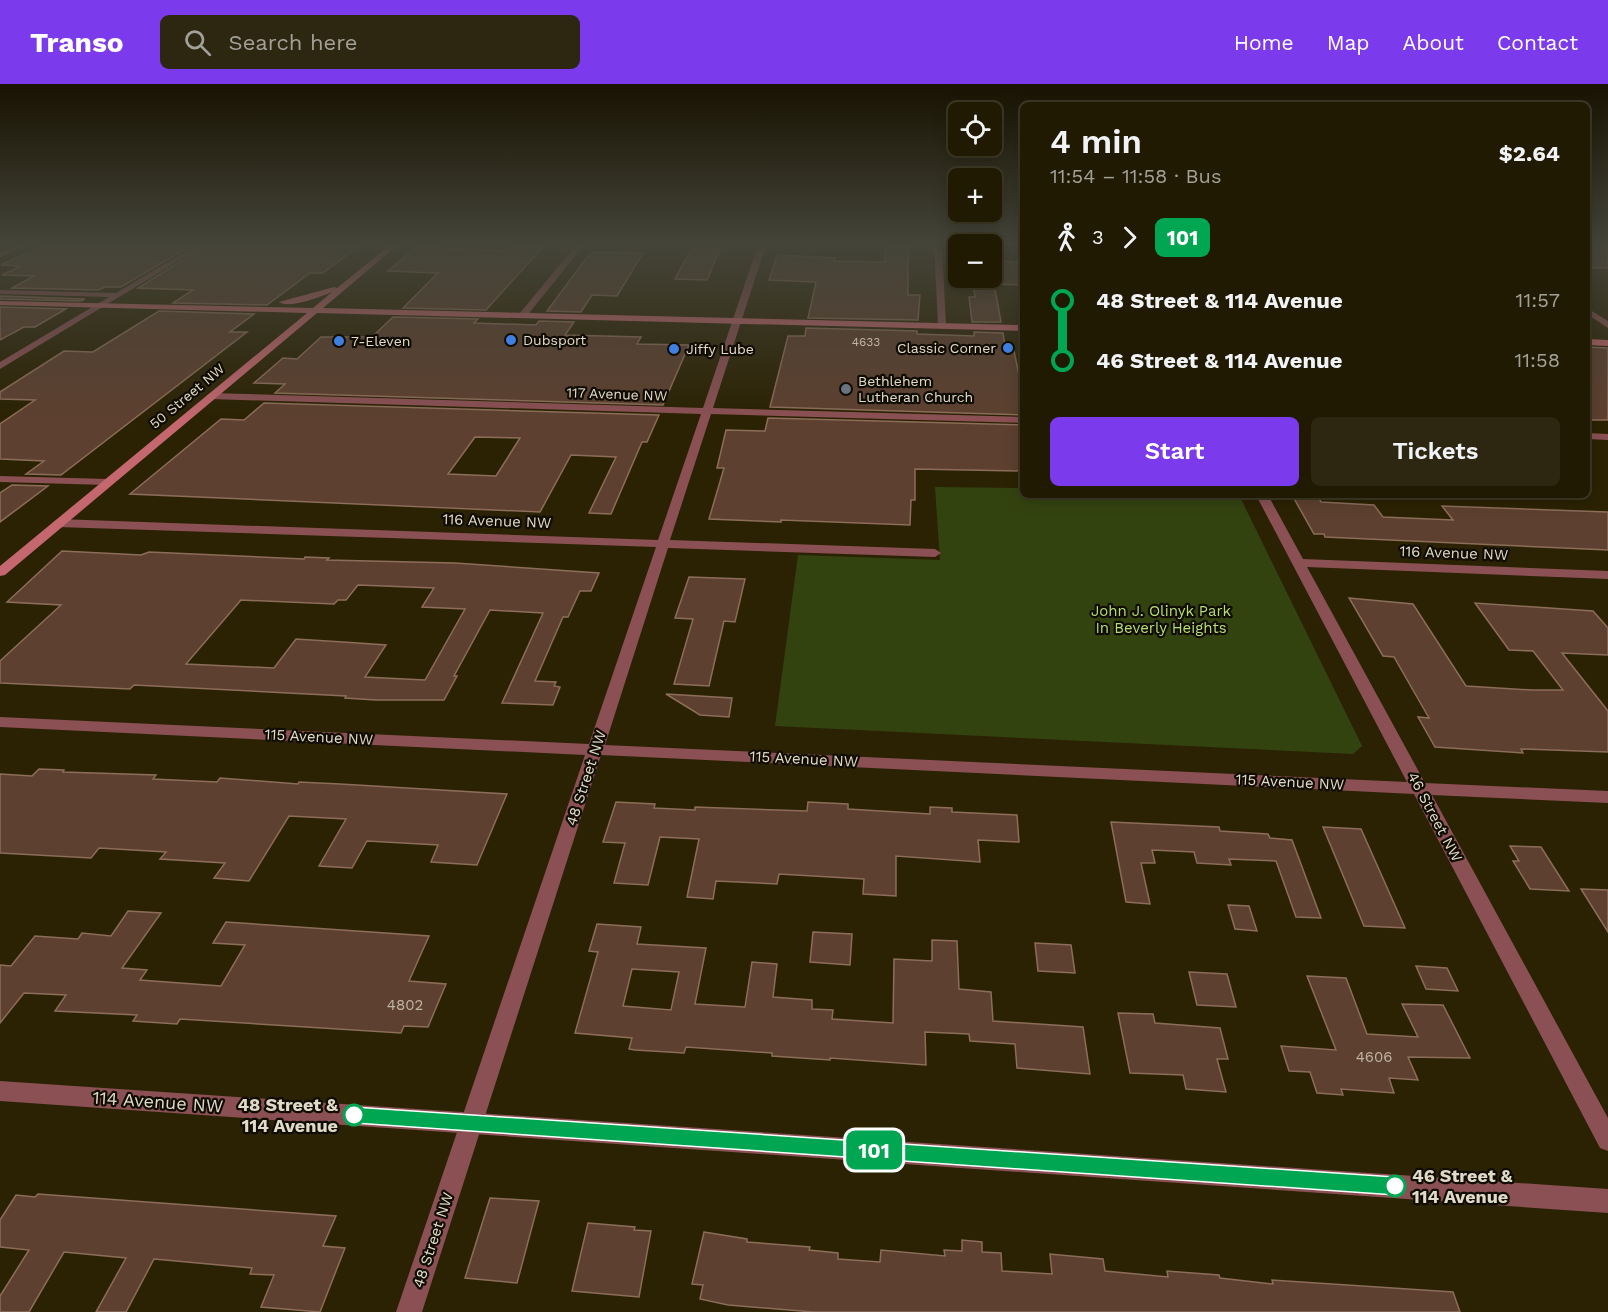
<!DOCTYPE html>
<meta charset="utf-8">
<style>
:root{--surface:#201a02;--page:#2d2711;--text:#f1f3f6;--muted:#a2a199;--line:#3d3824;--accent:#7c3aed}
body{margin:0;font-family:"Work Sans",sans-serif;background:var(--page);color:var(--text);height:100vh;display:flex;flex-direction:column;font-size:22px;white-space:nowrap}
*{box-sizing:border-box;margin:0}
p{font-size:20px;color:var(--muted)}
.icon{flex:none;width:33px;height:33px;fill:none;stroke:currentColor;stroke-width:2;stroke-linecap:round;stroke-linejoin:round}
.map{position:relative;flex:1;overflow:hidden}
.sheet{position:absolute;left:1020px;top:18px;width:570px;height:396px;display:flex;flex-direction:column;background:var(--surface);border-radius:9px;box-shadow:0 3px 15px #0003,0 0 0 2px var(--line)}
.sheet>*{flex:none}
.badge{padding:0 12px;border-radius:9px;font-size:21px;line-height:39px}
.controls{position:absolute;left:948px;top:18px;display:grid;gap:12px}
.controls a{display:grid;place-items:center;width:54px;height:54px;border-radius:9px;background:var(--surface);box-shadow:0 3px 15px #0003,0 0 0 2px var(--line);font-size:30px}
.map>.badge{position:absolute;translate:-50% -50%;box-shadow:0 0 0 3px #fff}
.legs{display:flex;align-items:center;gap:9px;height:66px;padding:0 30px;font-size:20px}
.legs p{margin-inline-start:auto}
.headline{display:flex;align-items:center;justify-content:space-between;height:102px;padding:0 30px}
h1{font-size:33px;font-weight:600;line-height:45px}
.action{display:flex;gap:12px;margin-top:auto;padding:12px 30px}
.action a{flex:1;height:69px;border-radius:9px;background:var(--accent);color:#fff;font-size:24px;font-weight:600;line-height:69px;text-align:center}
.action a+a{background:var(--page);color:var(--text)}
ul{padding:0 30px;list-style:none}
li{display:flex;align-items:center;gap:21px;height:60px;font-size:22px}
li i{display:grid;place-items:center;width:9px;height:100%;margin:0 8px;background:currentColor}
li i::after{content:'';width:15px;height:15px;margin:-8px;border:4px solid;border-radius:50%;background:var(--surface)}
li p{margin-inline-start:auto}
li:first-child i{background:linear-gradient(#0000 50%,currentColor 0)}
li:last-child i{background:linear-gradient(currentColor 50%,#0000 0)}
header{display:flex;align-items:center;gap:36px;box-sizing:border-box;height:84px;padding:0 30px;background:var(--accent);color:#fff}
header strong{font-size:28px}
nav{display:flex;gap:33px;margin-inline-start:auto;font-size:21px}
.search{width:420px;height:54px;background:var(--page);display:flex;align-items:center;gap:15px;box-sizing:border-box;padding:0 21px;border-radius:9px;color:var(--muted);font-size:22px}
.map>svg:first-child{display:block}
</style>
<header>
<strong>Transo</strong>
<div class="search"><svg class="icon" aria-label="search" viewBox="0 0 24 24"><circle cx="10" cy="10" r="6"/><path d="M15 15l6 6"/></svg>Search here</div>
<nav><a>Home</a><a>Map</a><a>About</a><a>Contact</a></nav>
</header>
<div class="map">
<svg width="1608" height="1228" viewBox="0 0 1608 1228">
<rect width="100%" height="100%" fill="#2b2203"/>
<path fill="#334310" d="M935,403L1023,404V411H1239L1362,662L1353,670L775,642L798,471L940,476Z"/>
<path fill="#5d402f" stroke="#8c6d5a" stroke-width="1.5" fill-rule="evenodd" d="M44,161H192L121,203H105L99,206L12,204L34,192L2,191L21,182L1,181Z
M207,161L291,162L360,161L323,189H310L267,221L173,219L193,206L138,204Z
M515,161H539L537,164H542L486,226L403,224L438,189L388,187L416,163L505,167Z
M888,161H908V211H920L918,236L808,234L816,198L769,196L777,171L835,174L834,177L885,178V165H888Z
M1587,161H1599L1608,166V184H1587Z
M691,165H720L707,196L675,195Z
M594,168L643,169L617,212L592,211L581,228L547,227L588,172Z
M992,177L1018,178L1023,201L994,200L1001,238H972L969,213H975L972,194L992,195Z
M0,212L85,215L81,217L0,215Z
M0,223L66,225L35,243H24L0,256Z
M159,227L254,230L230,248H247L61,391L26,390L44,377L0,375V340L35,316L0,315V308L64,267L93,268Z
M393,233L478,235L474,239L536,241L539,237L574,238L565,251L641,253L637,260L689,261L663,321L275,309L285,300L254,299L283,274L297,275L321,253H372Z
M806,244L917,247V250L974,252V248L1003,249L1005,262H1013L1020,296H1023V331L770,323L788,252H805Z
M1587,263L1608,264V336H1587Z
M264,319L659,331L647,358H642L611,430L589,429L616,373L571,371L540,428L130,410L221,335L244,336ZM475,353L520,354L496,392L448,390Z
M768,334L1023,341V387L915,385V416H911L910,441L781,436V438L709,435L724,384H717L726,346L765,347Z
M12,401L48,402L0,438V409Z
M1292,411L1318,412L1321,418L1374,421L1383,433L1453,436L1442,422L1608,428V466L1325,453L1324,450H1314Z
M62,467L141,471L149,468L304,475L305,473L329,474L327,476L455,479L599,489L591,507H580L568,533H563L535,597L556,598L554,602L560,603L553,621L502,619L543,529L490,526L454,592H457L444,616H376L345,614L346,612L134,601L130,605L0,599V577L61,521L7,518ZM358,501L434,504L422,523L465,525L425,596L365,593L386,561L343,558L296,555L274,584L186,580L241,516L334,520L338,516H346Z
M689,493L745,495L735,538L724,537L709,602L674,600L693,535L675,534Z
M1349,514L1413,520L1466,602L1532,606H1563L1533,567L1509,566L1475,519L1593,527L1608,544V571L1562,569L1608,627V668L1521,665L1523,669L1435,663L1418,633L1429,634L1394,573L1383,572Z
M666,610L732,614L729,633L700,631Z
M39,685L64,686L63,688L156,691L153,695L217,698L220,694L298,700L299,698L340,700L507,710L477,781L431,778L438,761L367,757L352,784L319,782L346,735L289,732L249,797L214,794L225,779L160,775L166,768L99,764L91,774L0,769V690L32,692Z
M616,718L655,720L654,724L695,726V723L807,727L808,718L848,720V725L930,730V723L952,724V728L1017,731L1019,758L978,756L980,778L896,772V812L863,810L864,795L779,790L777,800L716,797L713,815L687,813L699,755L660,753L648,801L614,799L625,759L603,758Z
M1111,738L1219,743L1220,747L1268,750L1270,754L1292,756L1321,834L1296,833L1276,777L1229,775L1231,781L1197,779L1194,768L1152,766L1155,779H1141L1150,820L1126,818Z
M1323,743L1361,745L1405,844L1364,842Z
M1510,762L1541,763L1569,807L1530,805L1513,777H1519Z
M1581,805L1608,806V848Z
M1228,821L1249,822L1257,847L1235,845Z
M128,827L161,829L122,884L147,886L140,896L221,902L245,861L213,859L226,838L429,852L409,897L446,900L428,943L404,942L401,949L180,935L177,940L133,937L137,931L55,927L66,911L24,909L0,939V881L11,882L35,852L78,855L82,849L111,852Z
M597,840L641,843L637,860L706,864L695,920L745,923L752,878L777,880L773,913L812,916V925L833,926L832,935L893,939L894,875L932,877V856L957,857L959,905L991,908L993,937L1083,943L1090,990L1017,984L1015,960L970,957L969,950L925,948L926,981L830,974V976L772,972V969L686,963L684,969L635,966L629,965L632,954L575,949L598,868L589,867ZM632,885L679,888L671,926L623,922Z
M813,848L852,850L850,881L810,878Z
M1035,859L1071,861L1075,889L1038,887Z
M1416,882L1447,884L1458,907L1426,905Z
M1189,888L1227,890L1236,923L1197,921Z
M1307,892L1346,894L1367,950L1418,953L1402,920L1443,921L1470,974L1408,973L1418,996L1389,994L1394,1009L1341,1005L1343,1011L1317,1009L1310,988L1289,987L1281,962L1336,966Z
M1118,929L1153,930L1155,939L1220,944L1228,975H1217L1226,1008L1186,1005L1183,991L1130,989Z
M38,1110L336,1132L323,1162L345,1164L320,1228L261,1223L274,1191L250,1190L252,1184L154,1175L126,1228H96L126,1174L64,1168L29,1228H0V1212L29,1166L0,1163V1136L16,1111L35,1113Z
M490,1114L539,1117L517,1199L465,1194Z
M588,1139L635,1143L634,1146L651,1147L639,1213L572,1207Z
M704,1148L747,1155V1158L810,1163L809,1166L838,1169V1175L880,1178L881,1166L945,1172L944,1166L962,1167V1156L982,1158V1168L1001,1169L1002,1187L1052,1190L1050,1170L1103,1175L1105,1187L1168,1193L1167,1187L1219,1191L1220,1194L1273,1200L1272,1196L1453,1208L1460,1228H813L728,1221L700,1215L703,1201L692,1200Z"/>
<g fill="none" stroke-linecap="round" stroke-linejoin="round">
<path fill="#8a5054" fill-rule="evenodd" d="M16,161H26L0,173V168Z
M196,161H205L0,285V278L109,213L0,210V206L116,209Z
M576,161H584L526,233H520V229Z
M758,161H766L713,324L1023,333V339L711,330L670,456L935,465L941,469L935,473L668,464L605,661L1407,698L1256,411H1268L1303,475L1608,487V495L1307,483L1425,699L1608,707V719L1432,711L1608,1034V1067L1600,1064L1414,710L601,671L422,1228H396L585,671L0,643V633L589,660L656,463L58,443L52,439L58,435L658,456L701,330L211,315L206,312L211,309L703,324Z
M934,161H942L946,242L942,245L938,242Z
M1587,224L1608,237V244L1587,230Z
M1587,349L1608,350V356L1587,355Z
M0,392L107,395L113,398L107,401L0,398Z"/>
<path fill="#8a5054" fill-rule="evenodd" d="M0,997L1608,1105V1129L0,1017Z"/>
<path fill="#c4676f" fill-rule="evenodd" d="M390,161H398L323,224L1023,241V247L317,229L5,491L0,492V482L307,229L0,221V217L313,224L332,208C320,213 290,225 279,218L334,203L337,204Z
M1587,255L1608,256V262L1587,261Z"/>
</g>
<linearGradient id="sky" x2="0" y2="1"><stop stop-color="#181302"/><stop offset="0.48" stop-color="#444439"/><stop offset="1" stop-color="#444439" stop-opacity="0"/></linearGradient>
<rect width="1608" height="333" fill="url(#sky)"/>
<path fill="#00a651" stroke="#fff" stroke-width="1.5" d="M354,1023L1395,1093L1401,1096L1404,1102L1401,1109L1395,1111L354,1039L348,1037L345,1031L348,1025Z"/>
<g fill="#3f7fe0" stroke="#100c02" stroke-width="2">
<circle cx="511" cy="256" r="6"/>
<circle cx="339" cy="257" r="6"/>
<circle cx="1008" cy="264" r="6"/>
<circle cx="674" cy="265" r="6"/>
</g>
<circle fill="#6b7280" stroke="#100c02" stroke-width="2" cx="846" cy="305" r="6"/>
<g fill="#fff" stroke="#00a651" stroke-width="3">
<circle cx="354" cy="1031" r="10"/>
<circle cx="1395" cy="1102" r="10"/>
</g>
<g text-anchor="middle" stroke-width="4.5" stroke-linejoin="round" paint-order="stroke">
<g font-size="12" fill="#bfb4a2">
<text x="866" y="262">4633</text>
</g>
<g font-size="14" fill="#e0dbc9" stroke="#100c02" text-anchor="start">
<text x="523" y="261">Dubsport</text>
<text x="351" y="262">7-Eleven</text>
<text x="996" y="269" text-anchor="end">Classic Corner</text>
<text x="686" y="270">Jiffy Lube</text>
<text x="858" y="302">Bethlehem<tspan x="858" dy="16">Lutheran Church</tspan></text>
</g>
<g font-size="14" fill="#e0dbc9" stroke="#100c02">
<text transform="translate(617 310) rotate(2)" y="5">117 Avenue NW</text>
<text transform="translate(187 312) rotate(-40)" y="5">50 Street NW</text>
</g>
<g font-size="15" fill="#e0dbc9" stroke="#100c02">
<text transform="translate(497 437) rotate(2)" y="5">116 Avenue NW</text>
<text transform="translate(1454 469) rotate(2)" y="5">116 Avenue NW</text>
<text transform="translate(319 653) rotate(3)" y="5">115 Avenue NW</text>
<text transform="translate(804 675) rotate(3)" y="5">115 Avenue NW</text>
<text transform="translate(586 694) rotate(-72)" y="5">48 Street NW</text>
<text transform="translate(1290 698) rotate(3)" y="5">115 Avenue NW</text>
<text transform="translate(1435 733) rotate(62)" y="5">46 Street NW</text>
<text transform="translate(433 1156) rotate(-72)" y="5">48 Street NW</text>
</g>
<g font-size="15" fill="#b7de71" stroke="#100c02">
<text x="1161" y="532">John J. Olinyk Park<tspan x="1161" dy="17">In Beverly Heights</tspan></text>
</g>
<g font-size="15" fill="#bfb4a2">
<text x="405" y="926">4802</text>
<text x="1374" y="978">4606</text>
</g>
<g font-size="18" fill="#e0dbc9" stroke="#100c02">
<text transform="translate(158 1018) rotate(4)" y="6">114 Avenue NW</text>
</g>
<g font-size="18" font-weight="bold" fill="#e0dbc9" stroke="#100c02" text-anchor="end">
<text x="338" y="1027">48 Street &amp;<tspan x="338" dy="21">114 Avenue</tspan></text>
<text x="1412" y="1098" text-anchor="start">46 Street &amp;<tspan x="1412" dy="21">114 Avenue</tspan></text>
</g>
</g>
</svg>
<div class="controls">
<a><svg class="icon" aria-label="locate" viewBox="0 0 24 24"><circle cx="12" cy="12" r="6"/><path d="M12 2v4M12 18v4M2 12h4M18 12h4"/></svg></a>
<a>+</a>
<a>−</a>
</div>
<b class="badge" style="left:874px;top:1066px;background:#00a651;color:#fff">101</b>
<section class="sheet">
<div class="headline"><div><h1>4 min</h1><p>11:54 – 11:58 · Bus</p></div><b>$2.64</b></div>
<div class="legs"><svg class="icon" aria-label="walk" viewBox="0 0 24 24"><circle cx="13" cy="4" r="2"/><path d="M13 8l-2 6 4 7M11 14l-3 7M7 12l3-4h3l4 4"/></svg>3<svg class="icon" aria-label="forward" viewBox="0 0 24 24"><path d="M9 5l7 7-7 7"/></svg><b class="badge" style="background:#00a651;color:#fff">101</b></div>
<ul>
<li><i style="color:#00a651"></i><b>48 Street &amp; 114 Avenue</b><p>11:57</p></li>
<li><i style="color:#00a651"></i><b>46 Street &amp; 114 Avenue</b><p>11:58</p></li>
</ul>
<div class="action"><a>Start</a><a>Tickets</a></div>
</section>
</div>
